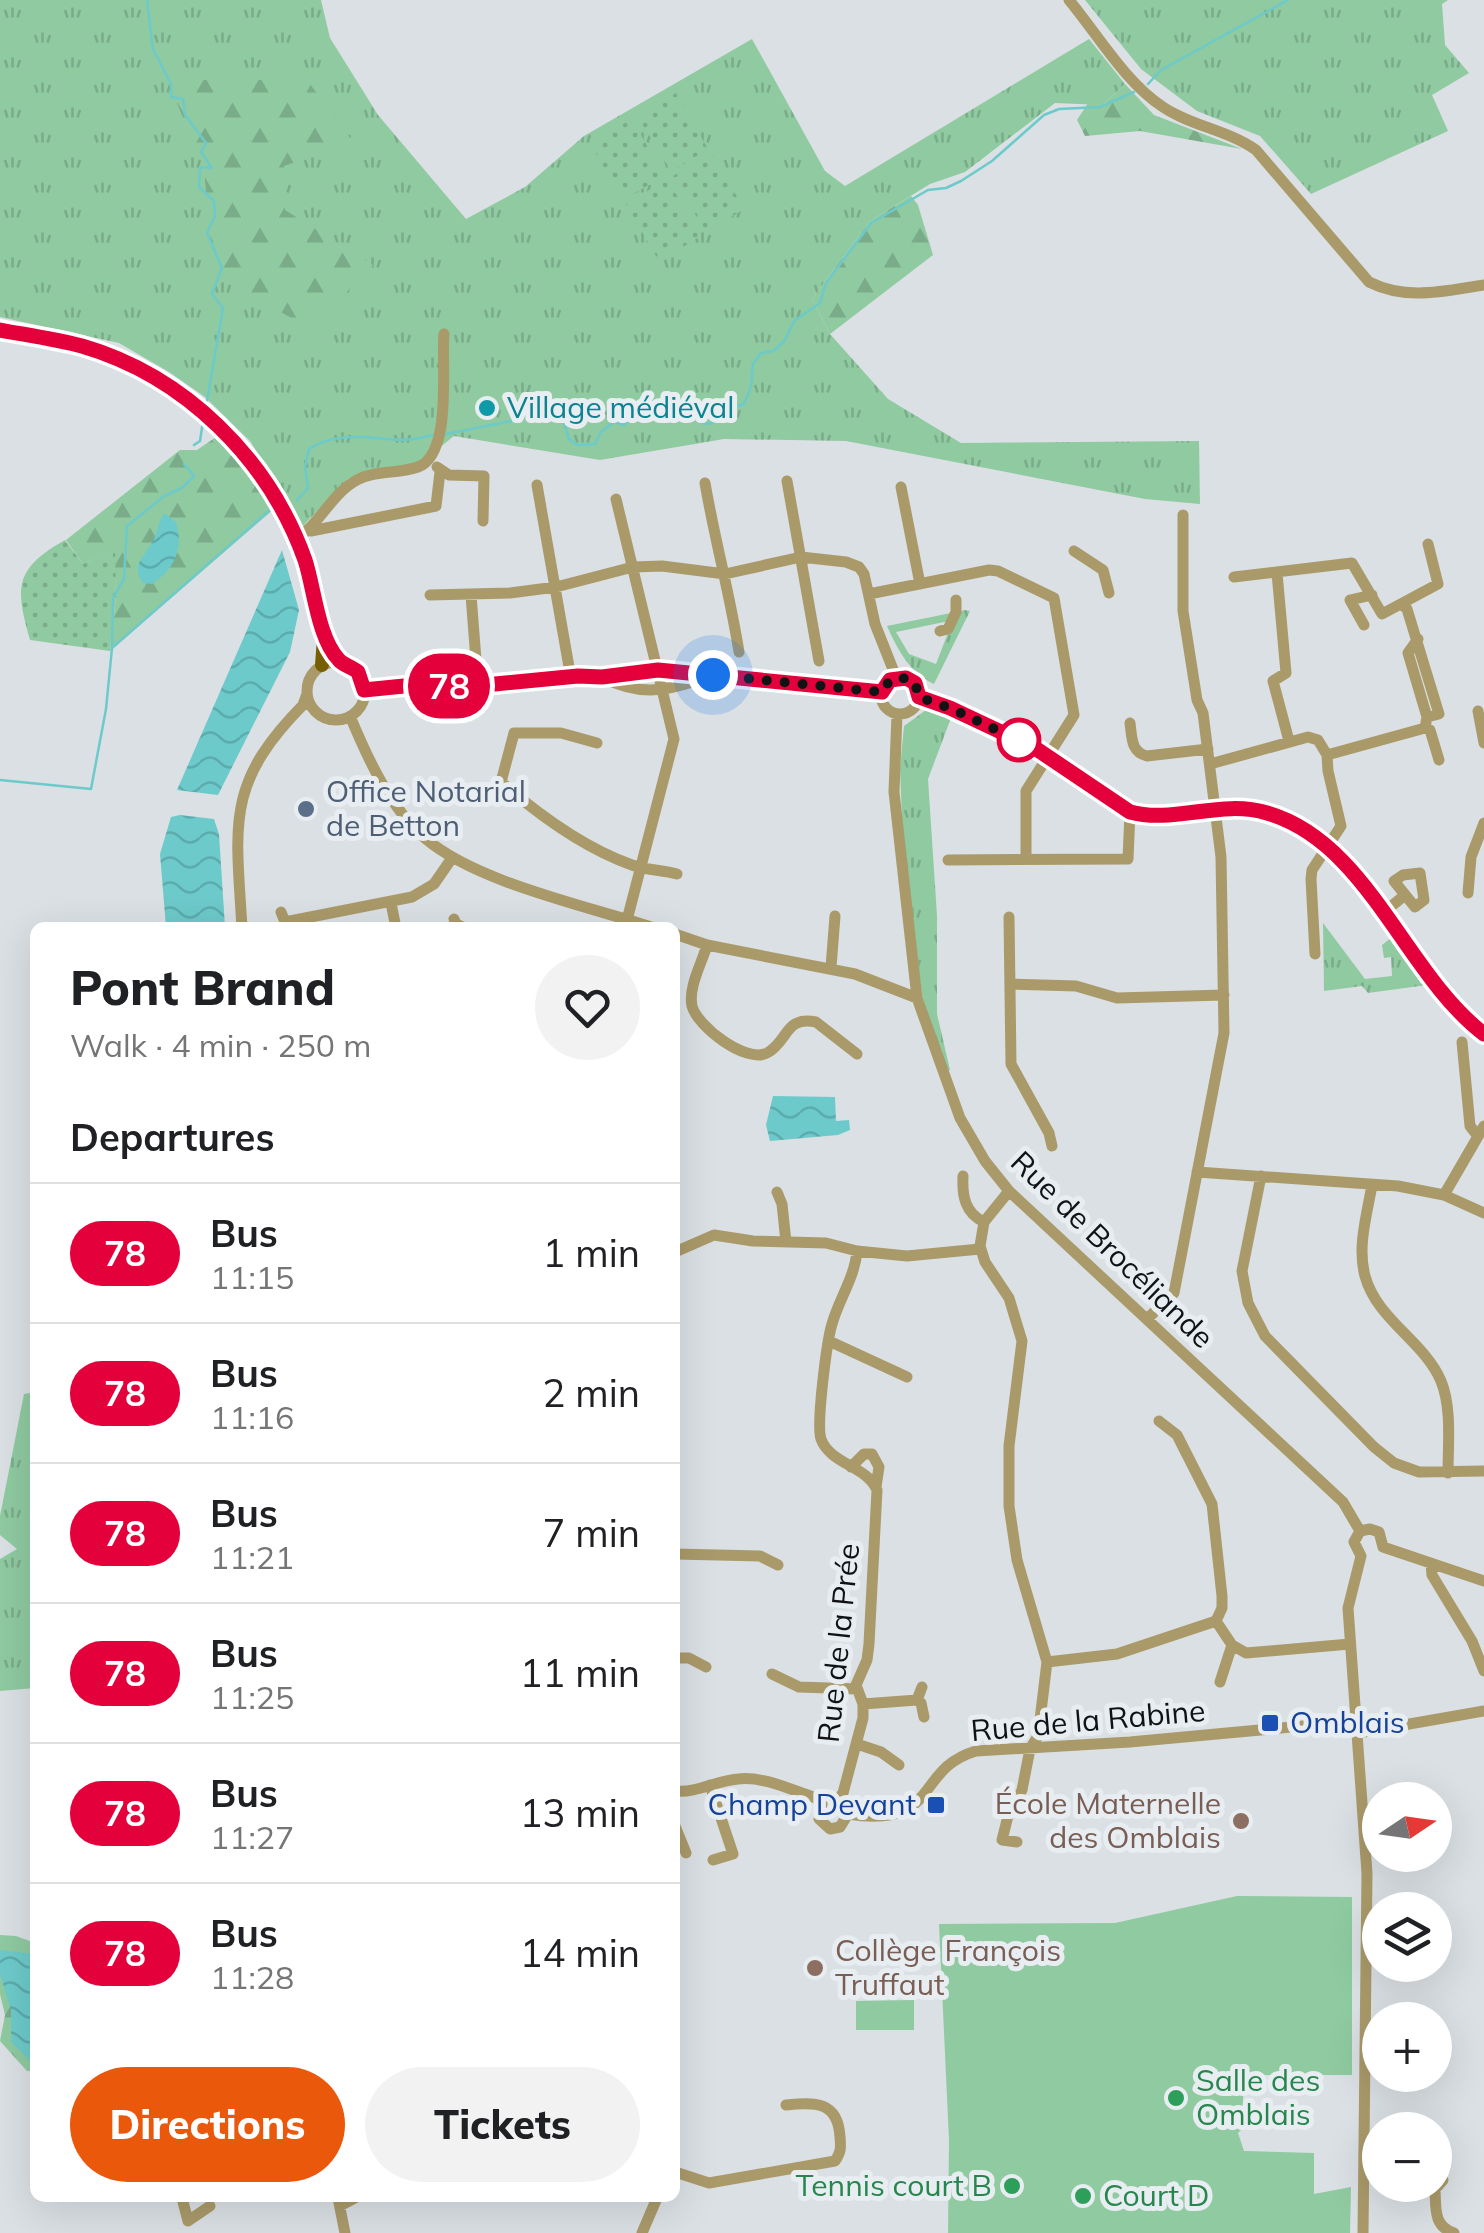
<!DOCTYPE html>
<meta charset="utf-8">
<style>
:root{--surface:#fff;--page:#f2f2f2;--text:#202124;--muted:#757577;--line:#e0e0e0;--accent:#ea580c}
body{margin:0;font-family:Mulish,sans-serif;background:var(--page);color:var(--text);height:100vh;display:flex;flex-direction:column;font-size:38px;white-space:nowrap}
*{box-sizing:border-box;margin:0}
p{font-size:32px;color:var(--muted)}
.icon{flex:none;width:55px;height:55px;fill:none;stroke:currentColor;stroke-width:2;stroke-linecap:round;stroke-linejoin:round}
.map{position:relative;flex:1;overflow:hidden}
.panel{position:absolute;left:30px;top:922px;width:650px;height:1280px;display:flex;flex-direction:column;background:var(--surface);border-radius:15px;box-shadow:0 10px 40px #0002}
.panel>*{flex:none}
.badge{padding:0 20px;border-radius:32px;font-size:35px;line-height:65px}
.needle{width:65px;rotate:77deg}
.controls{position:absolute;left:1362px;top:1782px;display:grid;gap:20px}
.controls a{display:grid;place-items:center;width:90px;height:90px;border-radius:50%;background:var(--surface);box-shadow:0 10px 40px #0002;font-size:50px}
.you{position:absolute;width:50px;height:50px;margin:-25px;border:8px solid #fff;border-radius:50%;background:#1a73e8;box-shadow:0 0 0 15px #1a73e833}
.map>.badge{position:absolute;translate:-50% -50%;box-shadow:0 0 0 5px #fff}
h2{padding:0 40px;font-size:38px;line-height:90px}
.round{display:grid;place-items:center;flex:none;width:105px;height:105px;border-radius:52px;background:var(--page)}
.overview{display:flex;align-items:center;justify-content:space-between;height:170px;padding:0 40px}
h1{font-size:48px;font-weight:800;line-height:75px}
.button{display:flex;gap:20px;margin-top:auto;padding:20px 40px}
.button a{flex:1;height:115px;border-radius:60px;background:var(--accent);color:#fff;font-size:40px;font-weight:800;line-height:115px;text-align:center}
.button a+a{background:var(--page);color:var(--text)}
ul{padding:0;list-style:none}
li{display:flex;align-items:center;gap:30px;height:140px;padding:0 40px;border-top:2px solid var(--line)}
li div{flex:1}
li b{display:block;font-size:38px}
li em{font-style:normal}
li .badge{min-width:110px;font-weight:700;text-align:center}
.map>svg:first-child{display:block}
</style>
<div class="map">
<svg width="1484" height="2233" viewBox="0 0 1484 2233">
<defs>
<pattern id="grass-tufts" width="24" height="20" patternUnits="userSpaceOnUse" patternTransform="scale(2.5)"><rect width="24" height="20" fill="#8fcaa0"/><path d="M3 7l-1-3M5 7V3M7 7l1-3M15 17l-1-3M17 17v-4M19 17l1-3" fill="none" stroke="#7aac89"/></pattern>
<pattern id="forest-firs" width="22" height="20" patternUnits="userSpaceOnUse" patternTransform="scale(2.5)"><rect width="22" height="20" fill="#8fcaa0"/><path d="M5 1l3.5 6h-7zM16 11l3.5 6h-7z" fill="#7aac89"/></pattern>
<pattern id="garden-dots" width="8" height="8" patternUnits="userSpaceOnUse" patternTransform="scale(2.5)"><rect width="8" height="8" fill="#8fcaa0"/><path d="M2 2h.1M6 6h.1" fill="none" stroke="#7aac89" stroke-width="1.8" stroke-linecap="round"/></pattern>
<pattern id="water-waves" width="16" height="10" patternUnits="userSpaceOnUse" patternTransform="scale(2.5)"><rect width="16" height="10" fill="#6dcaca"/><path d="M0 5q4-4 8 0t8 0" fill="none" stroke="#5dacad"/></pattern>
</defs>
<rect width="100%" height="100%" fill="#dae0e4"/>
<path fill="url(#grass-tufts)" d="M0,0H321L330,38L378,115L466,219L525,187L584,136L752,39L825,171L845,186L1089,39L1125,84L1103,105L1055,103L965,172L930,184L870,221L812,299L830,334L888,399L961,443L1199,441L1200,504L1145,499L846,441L724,439L600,460L454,436L419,464L374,469L348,479L303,526L250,441L205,397L169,372L119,343L0,317Z
M1085,0H1448L1442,4L1445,45L1469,73L1432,95L1448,131L1311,194L1260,136L1197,111L1141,69Z
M965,610L970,611L934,684C909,672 898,650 887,626L951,613L949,621L896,632L909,654L936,664L956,612Z
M926,710L951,718L928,779L937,916V1014L950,1070L947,1071L922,996L902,820L900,768L904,726Z
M1323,923L1365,979L1392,976L1391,957L1384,958L1382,945L1391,938L1427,985L1368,993L1362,986L1324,991Z
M35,1392V1688L0,1691V1559L17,1549L0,1535V1516L24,1394Z"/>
<path fill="url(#forest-firs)" d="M203,80H307L353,142L284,166L285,210L373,265L311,329L213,274L204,168L172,91Z
M1125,84L1154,115L1242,149L1140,131L1085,136L1077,120L1088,103L1103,105Z
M911,196L918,205L933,255L830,334L812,299L870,221Z
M219,435L256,477L274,509L110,651L116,597L114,549L83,564L66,540L180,450H197Z
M0,1935L16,1936L35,1943V2071H27L0,2041L5,2015L0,1994Z"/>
<path fill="#8fcaa0" d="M1237,1896L1352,1897V2075H1244L1242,2129L1238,2133L1244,2151L1314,2153V2194L1351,2187L1350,2233H948L949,2140L939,1924L1115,1923Z
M914,2000V2030H856V2001Z"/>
<path fill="url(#garden-dots)" d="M676,93L708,149L671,172L637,115Z
M632,119L664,176L623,200L590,143Z
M712,154L744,209L706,233L673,176Z
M667,179L701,236L659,261L626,204Z
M65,540L83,564L115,548L116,597L110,651L30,640C15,587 14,569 65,540Z"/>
<path fill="url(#water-waves)" d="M164,513L176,522C184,548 175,569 152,584L143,583C129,564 147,555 155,537C158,529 159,521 164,513Z
M282,550L299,610L290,652L218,795L177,790Z
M180,815L214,819L219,834L225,927H166L160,854L171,817Z
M773,1096L835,1097L836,1121L849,1120L850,1130L838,1135L770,1141L766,1125Z
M0,1950L35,1954V2061H30L11,2042V2010L0,1974Z"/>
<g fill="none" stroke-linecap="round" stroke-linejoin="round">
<path stroke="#6dcaca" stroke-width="2.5" d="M147,0L153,49L171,84V97L183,99L185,115L206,143L201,152L212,168L200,167L199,187L214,201L215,216L207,233L222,268L212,294L223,308L207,401
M1148,84L1161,70L1288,0
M548,412L562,417L569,439L577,445L595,444L601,432L614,422L624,425L629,420L659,410L664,401L675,395L693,417L704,424L712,423L724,410L744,404L751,387L753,364L761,353L774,351L785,340L794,321L820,303L826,283L871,223L928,190L946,188L961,181L992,161L1044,115L1059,109L1100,107L1134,92
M442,435L511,421L520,413L545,411
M194,445L200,441L203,421
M297,500L308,488L305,467L309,449C337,430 371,439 402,440C413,440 423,437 434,435
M112,647L113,598L124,579L127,526L164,496L182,488L194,476L184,464
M0,780L91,789L106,709L112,648L271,509"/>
<path stroke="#aa9a6a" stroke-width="11" d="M1069,0C1098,35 1125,82 1163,107C1191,126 1228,130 1256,150L1369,282C1407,301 1444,291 1484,285
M437,467L449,475L484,476L483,521
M787,481L819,661
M705,483C715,541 730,595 739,652
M537,485L569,667
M901,487L920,584
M616,499L674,739L627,920
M311,531L436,506L440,472
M296,539C321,523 331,494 357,480C375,470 399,474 418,467C453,454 441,364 444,334
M1074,551L1103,570L1109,593
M1277,573L1286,673L1273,681L1289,741
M1234,577L1352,563L1382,614L1438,584L1428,544
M869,594L989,570L998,571L1054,598L1074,715L1026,791V859
M430,595L510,593L556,587L633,567L662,566L725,574L801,557L846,562L859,567L864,574L875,624L896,677
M471,595L476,660
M1364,625L1350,600L1372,595
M940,631L948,629L956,612V600
M1418,639L1408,653L1427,717
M307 691a29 29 0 1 1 58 0a29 29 0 1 1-58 0Z
M881 695a19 19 0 1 1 38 0a19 19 0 1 1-38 0Z
M602,677C643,698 667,690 708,677
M364,690L404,686L495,684L579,676L602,677L658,670L882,692
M919,697L950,708L1035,747L1130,812C1174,823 1221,799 1267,813C1368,842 1404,974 1484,1034
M1478,711L1484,743
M897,714L894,792L917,998L960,1118L985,1161L1009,1191L1343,1502L1360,1531
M350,716C367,757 391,810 426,839C478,883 588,906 654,928
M1130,723C1132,738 1131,752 1147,756L1208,749
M1425,728L1430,730L1439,760
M597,743L561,733H514L501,782C539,815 584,848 632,865C645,870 663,870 677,874
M1210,764L1308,737L1318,740L1327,755
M948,860L1128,859L1130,812
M1420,873L1424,900L1415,907L1394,881L1403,875Z
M1468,893L1471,857L1484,823
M391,903L396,928
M281,912L285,922L412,897L434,884L452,858
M1383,913L1405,895
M1009,917L1011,1064L1049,1133L1052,1146
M454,919L456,924L465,928
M242,928C236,824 225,784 303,705L307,694
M675,934L707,945L855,974L917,998
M707,945C702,963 688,987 692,1006C697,1026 746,1064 767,1053C789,1041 784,1016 816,1022L857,1054
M1315,954L1311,879L1312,870L1341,826L1328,771L1327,755L1425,728L1427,717L1439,714L1407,609L1401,604
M831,967L835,916
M1010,984L1076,986L1117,998L1224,995
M1462,1042L1470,1126L1477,1135
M1197,1172L1398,1186L1444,1195L1484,1213
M963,1176C962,1196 965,1213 984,1222
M1261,1176L1242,1271L1248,1303L1265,1336L1374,1447L1394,1463L1419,1472L1484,1471
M1372,1185C1367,1214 1357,1247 1365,1276C1377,1320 1424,1341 1441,1381C1452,1408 1448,1444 1448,1473
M1009,1191L984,1222L980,1246L985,1262L1009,1298L1022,1341L1009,1446V1506L1017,1560L1047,1662L1038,1736L1030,1749L1022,1790L1008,1816L1002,1840L1017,1842
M777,1192L782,1204L786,1242
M1444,1195L1484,1126
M675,1252L714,1235L753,1241L826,1243L857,1251L907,1256L980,1249
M1147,1319L1174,1293L1224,1033L1221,857L1203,713L1197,700L1183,611V515
M829,1341L907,1377
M1159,1421L1177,1435L1212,1504L1222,1596V1608L1216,1621
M851,1467L864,1454H872L879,1467L876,1487
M1360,1531L1370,1529L1379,1532L1383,1547
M1360,1531L1354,1542L1361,1556
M1383,1547L1484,1581
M675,1554L760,1556L778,1565
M1361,1556L1348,1608L1367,1873L1363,2233
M1431,1563L1432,1575L1472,1641L1484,1671
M1216,1621L1232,1645L1246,1653L1350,1644
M675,1658H689L706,1667
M1047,1662L1117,1654L1216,1621
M772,1674L799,1687L857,1689
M1220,1682L1232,1645
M922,1687L917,1700L921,1703L924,1717
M863,1704L917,1700
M1358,1733L1484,1711
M857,1744L881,1752L899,1765
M710,1785L733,1854L713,1860
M675,1791C697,1793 716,1781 738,1779C764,1776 791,1790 816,1798L822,1804
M837,1800L843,1793L863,1718V1704L856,1685L867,1660L869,1644L877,1490C867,1466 830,1464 821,1439C816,1424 827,1340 832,1324C839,1299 855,1277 857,1251
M822,1804L819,1819L830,1829L840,1827L848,1814
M848,1814C940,1829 914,1769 976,1751L1130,1742L1357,1721
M675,1826L686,1853
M675,2172L709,2183L835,2161C841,2152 841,2148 840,2137C838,2101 815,2102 786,2105
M1443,2180L1435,2189C1436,2208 1433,2226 1454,2233
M182,2198L188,2221L210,2206
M338,2198L345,2233
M340,2206L355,2198
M642,2233L657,2198"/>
<path stroke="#775f01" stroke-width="14" d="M0,330C28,335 55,339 82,347C180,375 256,449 297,540C315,580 317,624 340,662
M322,665L324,638"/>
</g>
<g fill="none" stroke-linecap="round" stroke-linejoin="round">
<g stroke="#fff" stroke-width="22">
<path id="line" d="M0,330C27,335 55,339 82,346C185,376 269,459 305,560C314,587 318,639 339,660C343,665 352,667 358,672L364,690L404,686L495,684L578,676L602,677L658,670L882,692L890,680L906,678L915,683L919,697L950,708L1035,748L1130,812C1174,824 1221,799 1267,813C1368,842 1405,974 1484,1034"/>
</g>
<use href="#line" stroke="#e4003a" stroke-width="15"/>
<path stroke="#101214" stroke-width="10" stroke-dasharray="0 18" d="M713,675L882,692L890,680L906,678L915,683L919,697L950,708L1035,748L1019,740"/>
</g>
<circle fill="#0f9aa8" stroke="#e7edf1" stroke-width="4" cx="487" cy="408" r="10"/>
<circle fill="#fff" stroke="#e4003a" stroke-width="5" cx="1019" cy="740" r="20"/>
<circle fill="#5c6f8a" stroke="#e7edf1" stroke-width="4" cx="306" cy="809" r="10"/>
<g fill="#1a4fb4" stroke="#e7edf1" stroke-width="4">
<rect x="1260" y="1713" width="20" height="20" rx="5"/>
<rect x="926" y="1795" width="20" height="20" rx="5"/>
</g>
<g fill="#8d6e63" stroke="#e7edf1" stroke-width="4">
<circle cx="1241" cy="1821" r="10"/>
<circle cx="815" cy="1968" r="10"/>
</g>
<g fill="#2e9e5b" stroke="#e7edf1" stroke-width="4">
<circle cx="1176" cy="2098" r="10"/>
<circle cx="1012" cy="2186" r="10"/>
<circle cx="1083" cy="2196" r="10"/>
</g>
<g text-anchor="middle" stroke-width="10" stroke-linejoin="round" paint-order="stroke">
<g font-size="30" fill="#0d838f" stroke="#e7edf1" text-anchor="start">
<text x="507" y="418">Village médiéval</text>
</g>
<g font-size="30" fill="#4e5e75" stroke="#e7edf1" text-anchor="start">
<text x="326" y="802">Office Notarial<tspan x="326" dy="34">de Betton</tspan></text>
</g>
<g font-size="30" fill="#101214" stroke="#e7edf1">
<text transform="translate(1112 1250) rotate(44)" y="10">Rue de Brocéliande</text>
<text transform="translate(839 1643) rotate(-84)" y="10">Rue de la Prée</text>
<text transform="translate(1088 1721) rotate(-5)" y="10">Rue de la Rabine</text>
</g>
<g font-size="30" fill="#164399" stroke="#e7edf1" text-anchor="start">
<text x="1290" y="1733">Omblais</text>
<text x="916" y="1815" text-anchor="end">Champ Devant</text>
</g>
<g font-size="30" fill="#785e54" stroke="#e7edf1" text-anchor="end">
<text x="1221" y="1814">École Maternelle<tspan x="1221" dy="34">des Omblais</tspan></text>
<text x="835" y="1961" text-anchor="start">Collège François<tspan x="835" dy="34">Truffaut</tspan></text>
</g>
<g font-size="30" fill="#27864d" stroke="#e7edf1" text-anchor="start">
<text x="1196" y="2091">Salle des<tspan x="1196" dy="34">Omblais</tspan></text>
<text x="992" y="2196" text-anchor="end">Tennis court B</text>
<text x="1103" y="2206">Court D</text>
</g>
</g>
</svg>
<div class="controls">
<a><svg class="needle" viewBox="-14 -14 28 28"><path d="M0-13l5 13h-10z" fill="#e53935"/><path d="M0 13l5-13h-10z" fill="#757577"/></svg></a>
<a><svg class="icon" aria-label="layers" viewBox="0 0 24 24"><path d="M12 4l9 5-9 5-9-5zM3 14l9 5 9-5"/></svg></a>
<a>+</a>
<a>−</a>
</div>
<div class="you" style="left:713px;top:675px"></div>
<b class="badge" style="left:449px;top:686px;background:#e4003a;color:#fff">78</b>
<section class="panel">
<div class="overview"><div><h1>Pont Brand</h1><p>Walk · 4 min · 250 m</p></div><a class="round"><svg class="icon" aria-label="heart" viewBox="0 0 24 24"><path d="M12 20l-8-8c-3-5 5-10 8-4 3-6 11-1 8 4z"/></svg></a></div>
<h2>Departures</h2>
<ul>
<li><span class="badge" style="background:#e4003a;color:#fff">78</span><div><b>Bus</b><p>11:15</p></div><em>1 min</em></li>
<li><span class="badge" style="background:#e4003a;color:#fff">78</span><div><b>Bus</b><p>11:16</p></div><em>2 min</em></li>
<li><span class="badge" style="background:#e4003a;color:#fff">78</span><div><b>Bus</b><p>11:21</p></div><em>7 min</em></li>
<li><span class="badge" style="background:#e4003a;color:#fff">78</span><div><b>Bus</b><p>11:25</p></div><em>11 min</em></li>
<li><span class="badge" style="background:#e4003a;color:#fff">78</span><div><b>Bus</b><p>11:27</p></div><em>13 min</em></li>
<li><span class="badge" style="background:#e4003a;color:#fff">78</span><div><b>Bus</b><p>11:28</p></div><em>14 min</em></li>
</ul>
<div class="button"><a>Directions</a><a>Tickets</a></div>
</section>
</div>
